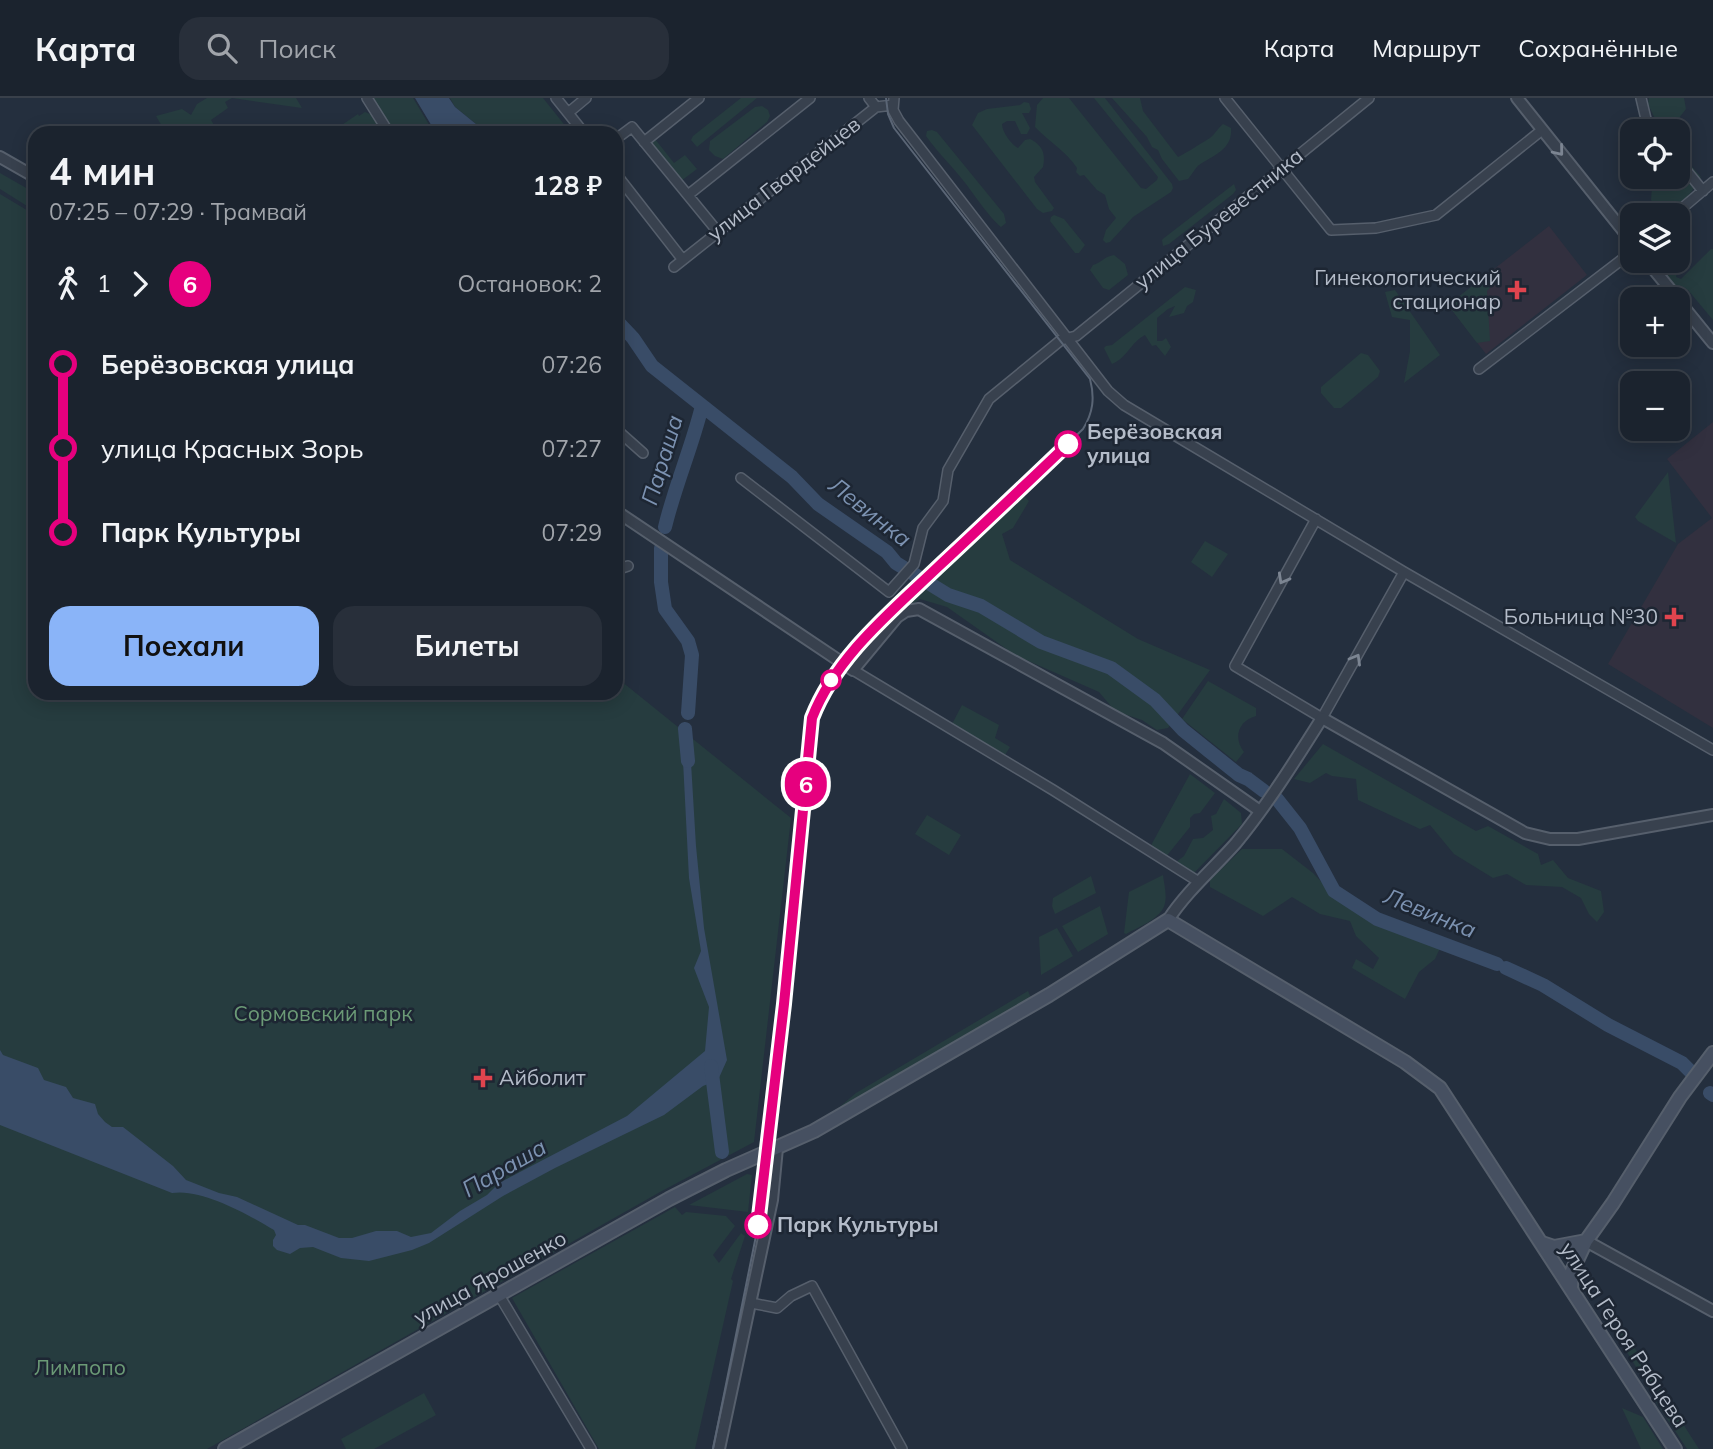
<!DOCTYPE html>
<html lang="ru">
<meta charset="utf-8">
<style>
:root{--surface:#1b232e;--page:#282f3a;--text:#f1f3f6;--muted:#a0a4aa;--line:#39404a;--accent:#8ab4f8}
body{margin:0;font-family:Mulish,sans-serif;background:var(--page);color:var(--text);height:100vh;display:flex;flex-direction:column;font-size:26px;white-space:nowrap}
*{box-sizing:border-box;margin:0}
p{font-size:23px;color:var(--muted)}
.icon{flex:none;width:38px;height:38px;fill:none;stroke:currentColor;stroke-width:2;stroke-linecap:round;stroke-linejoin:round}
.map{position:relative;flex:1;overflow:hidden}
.panel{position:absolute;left:28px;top:28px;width:595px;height:574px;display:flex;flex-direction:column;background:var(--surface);border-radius:21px;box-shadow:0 4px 18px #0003,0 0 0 2px var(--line)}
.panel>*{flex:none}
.badge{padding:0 14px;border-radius:23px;font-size:24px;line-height:46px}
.controls{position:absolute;left:1620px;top:21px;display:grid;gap:14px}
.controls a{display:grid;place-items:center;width:70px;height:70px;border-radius:14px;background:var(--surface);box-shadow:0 4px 18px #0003,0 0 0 2px var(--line);font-size:35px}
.map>.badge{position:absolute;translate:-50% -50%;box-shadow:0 0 0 4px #fff}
.legs{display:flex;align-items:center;gap:10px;height:77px;padding:0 21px;font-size:23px}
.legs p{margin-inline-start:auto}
.headline{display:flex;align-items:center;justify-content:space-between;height:119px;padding:0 21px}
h1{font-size:38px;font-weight:700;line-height:52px}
.button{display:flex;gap:14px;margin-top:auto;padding:14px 21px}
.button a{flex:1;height:80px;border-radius:21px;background:var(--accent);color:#111;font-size:28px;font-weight:700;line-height:80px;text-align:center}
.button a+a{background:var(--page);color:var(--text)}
ul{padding:0 21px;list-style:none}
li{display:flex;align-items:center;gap:24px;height:84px;font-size:26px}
li i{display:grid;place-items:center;width:10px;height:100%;margin:0 9px;background:currentColor}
li i::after{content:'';width:18px;height:18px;margin:-9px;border:5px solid;border-radius:50%;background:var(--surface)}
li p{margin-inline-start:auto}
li:first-child i{background:linear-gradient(#0000 50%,currentColor 0)}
li:last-child i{background:linear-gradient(currentColor 50%,#0000 0)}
header{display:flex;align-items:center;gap:42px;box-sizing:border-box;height:98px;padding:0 35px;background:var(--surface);border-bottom:2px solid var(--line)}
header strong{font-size:33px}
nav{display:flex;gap:38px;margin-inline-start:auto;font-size:24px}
.search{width:490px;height:63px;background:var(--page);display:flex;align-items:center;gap:18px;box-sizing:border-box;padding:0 24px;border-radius:21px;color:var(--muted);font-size:26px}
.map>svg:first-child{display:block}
</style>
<header>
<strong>Карта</strong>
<div class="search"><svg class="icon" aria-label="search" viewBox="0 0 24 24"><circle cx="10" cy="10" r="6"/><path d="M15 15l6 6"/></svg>Поиск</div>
<nav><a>Карта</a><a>Маршрут</a><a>Сохранённые</a></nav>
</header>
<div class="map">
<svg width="1713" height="1351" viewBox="0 0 1713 1351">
<rect width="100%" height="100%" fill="#242f3e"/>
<path fill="#32303f" d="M1549,128L1587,177L1486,256L1448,207Z
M1713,324V630L1608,566L1678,446L1712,420L1667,361Z"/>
<path fill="#263c3f" d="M207,0H296L302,10L232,0L225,4L228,10L211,22L219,35H166L156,18L182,11L191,17L197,6Z
M373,0H413L434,35H392Z
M450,0H543L571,35H487L455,9Z
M741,0H757L697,49L691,42L693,38Z
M1043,0H1069L1141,90L1146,91L1157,82L1158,79L1094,0H1105L1172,86L1173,90L1171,94L1133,119L1110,144L1106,145L1103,142L1106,132L1116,120L1109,111L1105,97L1097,92L1084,77L1080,78L1076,74L1077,70C1066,53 1049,44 1035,29L1037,7Z
M1112,0H1140L1143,13L1178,59C1183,57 1205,43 1210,40C1215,36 1218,30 1223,26L1231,30C1233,51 1214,57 1199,67C1195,70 1192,77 1188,81L1179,83L1162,61L1158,52L1152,49L1147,39Z
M1649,0H1684L1686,11L1679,20H1671L1664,26L1656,23L1648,6Z
M1024,4L1029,5L1031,11L1029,15H1022L1030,30L1027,36H1021L1015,23H1007L1002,26C1002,34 1011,46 1018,50L1025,42L1030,41C1042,47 1046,55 1043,69L1034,79L1035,84L1054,110L1052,113L1043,115L1037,111L972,27L978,15L987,11L1020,7Z
M762,8L768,12L770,18L767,24L723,61L715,58L709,52L710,43L755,9Z
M365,14L372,17L383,35H355L352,30L343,35H330L358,16L359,18Z
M932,32L937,34L1004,116L1006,125L1001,129C990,120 975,98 966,86C953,69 938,55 926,38L927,33Z
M655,41L674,65L685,57L697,71L681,83L650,45Z
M1678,63H1687L1701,79C1691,97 1678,113 1657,113L1651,102L1652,89L1642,90L1637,79H1678Z
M0,75L35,95V113L0,91Z
M1234,86L1236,92L1233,96L1169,146L1163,148L1162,142L1164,140Z
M0,96L35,117V595H616V579L791,720L754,1044L660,1094L207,1351H0Z
M1054,117L1064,121L1085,147L1079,155H1075L1050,123L1051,119Z
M1711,151H1713V222L1688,192L1686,195H1681L1673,188V184L1668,181L1667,174L1662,173L1655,163H1667L1677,175L1676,179L1681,181Z
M1114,157L1125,166L1128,177L1109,192L1103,190L1090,172L1093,167C1101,165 1105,158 1114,157Z
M1494,171L1499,172L1501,176L1487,193L1490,243L1477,245L1448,207Z
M1185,189L1196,192L1193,204L1187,208L1184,215L1169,219L1175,208L1168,211L1157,220V243H1162L1166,240L1171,249L1165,258L1156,247L1152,248L1145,237C1131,244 1127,260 1112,266L1104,250L1106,248L1112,247Z
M1395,192L1440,257L1404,285L1410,253V222L1392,219L1385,194Z
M1361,255L1368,257L1380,273L1378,279L1341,310H1334L1321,295V289Z
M1668,374L1676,445L1638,423L1635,419Z
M1020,394L1029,403L1013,430L1002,436L1010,462L1138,541L1210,572L1168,630L1157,632L1142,622L1115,613L1099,594L1015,557L947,509L920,501L910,508H900Z
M1205,443L1228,456L1212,479L1191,464Z
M1208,583L1256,610V618C1238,623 1233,640 1244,654L1236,664L1182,621Z
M962,607L999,627L995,640L1010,649L1005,657L952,626Z
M1323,646L1476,733L1488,728L1538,756L1541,767L1553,762L1568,780L1601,793L1604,814L1597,824L1589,816L1581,800L1562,789L1526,787L1507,776L1493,780L1454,756L1430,727L1420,731L1358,702L1356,681L1332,678L1326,675L1310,685L1294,681Z
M1190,676L1215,695L1200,715L1194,716L1190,720V729L1165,760L1149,751Z
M1224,701L1241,715L1242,726L1194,775L1176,764L1184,758L1193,741L1203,740L1213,732L1211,718L1216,716Z
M927,717L961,737L949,757L915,736Z
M1242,751H1282L1313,775L1333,796L1376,824L1441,848L1435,861L1419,874L1405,901L1352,870L1356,861L1373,871L1379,860L1356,838L1350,823L1320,816L1292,799L1263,818L1210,789V782Z
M1163,777C1164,785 1167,797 1165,805C1162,821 1138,829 1126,836L1124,835L1129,794Z
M1091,778L1096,795L1055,816L1052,808L1053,800Z
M1100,808L1108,836L1078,854L1062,828Z
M1057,830L1073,858L1041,877L1039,839Z
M1028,893L1032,902L829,1018L856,995Z
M747,1076L752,1077L748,1114L689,1107Z
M675,1109L682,1117L686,1114L726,1118L735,1128L713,1157L719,1165L741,1135L745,1138L731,1181L733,1183L695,1351H599L512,1200Z
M1620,1227L1663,1294L1652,1295L1614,1233Z
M424,1295L436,1317L374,1351H346L341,1341Z
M1656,1304H1669L1699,1351H1687Z
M1622,1310L1643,1319L1663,1351H1641Z"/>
<path fill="#394c67" d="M415,0H449L455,9L487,35H436Z
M682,643L690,648L696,748L704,830L727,962L718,982L703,988L664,1017L555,1070L503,1098L429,1145L412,1152L369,1163L341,1160L313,1149L300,1150L290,1156L277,1152L273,1148V1142L276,1137L274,1132C249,1117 202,1090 172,1095L0,1027V952L3,957L38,970L44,982L66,989L73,1000L95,1006L98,1016L105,1024L112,1029H123L173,1068L186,1082L219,1095L237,1099L298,1127H305L339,1140H352L376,1133H397L411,1139L431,1135L460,1113L487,1097L499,1085L627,1018L705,953L709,909L694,870L701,853L689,780Z"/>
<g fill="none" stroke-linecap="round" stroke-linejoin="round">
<path stroke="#394c67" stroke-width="14" d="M616,222L633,240L652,268L792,379L818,406L887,454L896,465L948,497L981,508L1041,544L1111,570L1155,602L1183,632L1209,653L1239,677L1248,681L1264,693
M665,429C675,387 692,349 702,308
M661,450V484L665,511L688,543L692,557L688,615
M685,631L688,663
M1277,701L1300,730L1334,793L1377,821L1497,866
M1506,870L1543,887L1608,927L1682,965L1691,974
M711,968L722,1054
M1710,995L1713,997"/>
<g stroke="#565f6c" stroke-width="12">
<path id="minor" d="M367,0L389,35
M556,0L584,35
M869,0L876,9
M894,0L893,12L899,23L1108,293L1124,307L1404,474L1713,652
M1225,0L1331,132L1376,130L1436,117L1542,32
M1641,0L1646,21L1656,33
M568,15L586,0
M616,41L632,29L718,134
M644,44L699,0
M1678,62L1703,93
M616,76L683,162
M688,97L810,0
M1674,117L1713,84
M674,169L876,9L893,7
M1479,271L1633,153
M616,331L643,355
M741,380L889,494L914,466L923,430L943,403L948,372L989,301L1061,242L1076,238L1369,0
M1316,421L1235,568L1322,620L1404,474
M616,472L628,468
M853,572L1053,692L1199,784
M499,1197L591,1351
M751,1205L777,1210L791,1198L812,1188L902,1351"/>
</g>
<g stroke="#565f6c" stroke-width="14">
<path id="tertiary" d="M1517,0L1633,145
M0,59L35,79
M1647,163L1678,201
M1678,202L1713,245
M616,413L853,572L897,519L906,513L919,511L1163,645L1260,713
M1168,822C1187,793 1213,771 1236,745C1268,706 1295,663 1322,620L1525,735L1550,741H1578L1713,717
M1586,1143L1713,1213
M719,1351L772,1102L777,1050"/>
</g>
<g stroke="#565f6c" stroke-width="16">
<path id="secondary" d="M1542,1145L1554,1149L1586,1143
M1571,1189L1572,1173L1586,1143L1613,1105L1680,999L1713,955
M225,1351L669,1101L726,1072L814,1033L1049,897L1168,822L1405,964L1440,990L1675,1351"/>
</g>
<use href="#minor" stroke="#38414e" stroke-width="9"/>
<use href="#tertiary" stroke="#38414e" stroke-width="10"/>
<use href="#secondary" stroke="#465061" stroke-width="12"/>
<path stroke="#5a6575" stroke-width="2" d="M713,1351L761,1113L812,620L831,582L875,529L1083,331C1093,315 1095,300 1090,281L894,30L888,16L886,0"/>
</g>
<defs><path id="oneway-chevron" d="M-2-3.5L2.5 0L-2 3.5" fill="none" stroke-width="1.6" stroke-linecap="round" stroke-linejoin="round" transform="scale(1.75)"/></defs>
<g stroke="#7c8592">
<use href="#oneway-chevron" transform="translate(1559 53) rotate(51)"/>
<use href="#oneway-chevron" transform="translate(1283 481) rotate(119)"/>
<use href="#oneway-chevron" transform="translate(1356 561) rotate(-60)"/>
</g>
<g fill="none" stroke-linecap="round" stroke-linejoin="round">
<g stroke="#fff" stroke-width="16">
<path id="line-1" d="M758,1127L784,906L812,620C836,558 892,513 939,468C982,428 1025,387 1068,346"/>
</g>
<use href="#line-1" stroke="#e6007e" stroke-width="10"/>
</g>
<g fill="#e0444e" stroke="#1d2633" stroke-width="2.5">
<path d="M1513.5 181.5h7v7h7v7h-7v7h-7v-7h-7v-7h7z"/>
<path d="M1670.5 508.5h7v7h7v7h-7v7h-7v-7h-7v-7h7z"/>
<path d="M479.5 969.5h7v7h7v7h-7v7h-7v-7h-7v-7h7z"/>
</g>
<g fill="#fff" stroke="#e6007e" stroke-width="3.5">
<circle cx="1068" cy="346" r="12"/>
<circle cx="831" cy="582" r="9"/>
<circle cx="758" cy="1127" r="12"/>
</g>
<g text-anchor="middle" stroke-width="5" stroke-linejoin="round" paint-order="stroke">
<g font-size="21" fill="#b4bcc9" stroke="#1d2633">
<text transform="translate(784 81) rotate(-38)" y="7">улица Гвардейцев</text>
<text transform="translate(1219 121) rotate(-39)" y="7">улица Буревестника</text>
<text transform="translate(490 1180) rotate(-29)" y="7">улица Ярошенко</text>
<text transform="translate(1624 1237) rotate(57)" y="7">улица Героя Рябцева</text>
</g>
<g font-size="21" fill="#b4bcc9" stroke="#1d2633" text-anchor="end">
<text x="1501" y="187">Гинекологический<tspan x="1501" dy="24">стационар</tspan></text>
<text x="1658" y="526">Больница №30</text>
<text x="499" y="987" text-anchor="start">Айболит</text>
</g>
<g font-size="21" font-weight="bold" fill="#b4bcc9" stroke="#1d2633" text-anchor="start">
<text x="1087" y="341">Берёзовская<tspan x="1087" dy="24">улица</tspan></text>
<text x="777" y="1134">Парк Культуры</text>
</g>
<g font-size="21" fill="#6b9a76" stroke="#1d2633">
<text x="323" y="923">Сормовский парк</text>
<text x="80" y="1277">Лимпопо</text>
</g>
<g font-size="23" font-style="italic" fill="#7c92b1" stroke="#1d2633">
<text transform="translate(662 362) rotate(-73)" y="8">Параша</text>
<text transform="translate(870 414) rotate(38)" y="8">Левинка</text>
<text transform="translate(1430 815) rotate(22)" y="8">Левинка</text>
<text transform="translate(504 1070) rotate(-30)" y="8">Параша</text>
</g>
</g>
</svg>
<div class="controls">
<a><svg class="icon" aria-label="locate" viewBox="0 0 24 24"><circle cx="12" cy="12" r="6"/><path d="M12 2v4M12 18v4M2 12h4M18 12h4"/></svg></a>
<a><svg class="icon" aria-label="layers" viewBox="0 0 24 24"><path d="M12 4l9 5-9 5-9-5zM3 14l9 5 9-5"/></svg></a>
<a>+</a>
<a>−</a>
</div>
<b class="badge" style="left:806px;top:686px;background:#e6007e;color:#fff">6</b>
<section class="panel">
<div class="headline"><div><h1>4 мин</h1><p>07:25 – 07:29 · Трамвай</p></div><b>128 ₽</b></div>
<div class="legs"><svg class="icon" aria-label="walk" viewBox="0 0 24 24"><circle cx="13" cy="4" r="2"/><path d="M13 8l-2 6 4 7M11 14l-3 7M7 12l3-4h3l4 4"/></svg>1<svg class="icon" aria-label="forward" viewBox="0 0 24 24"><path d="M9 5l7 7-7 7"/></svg><b class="badge" style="background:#e6007e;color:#fff">6</b><p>Остановок: 2</p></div>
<ul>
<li><i style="color:#e6007e"></i><b>Берёзовская улица</b><p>07:26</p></li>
<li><i style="color:#e6007e"></i><span>улица Красных Зорь</span><p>07:27</p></li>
<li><i style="color:#e6007e"></i><b>Парк Культуры</b><p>07:29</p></li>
</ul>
<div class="button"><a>Поехали</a><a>Билеты</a></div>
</section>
</div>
